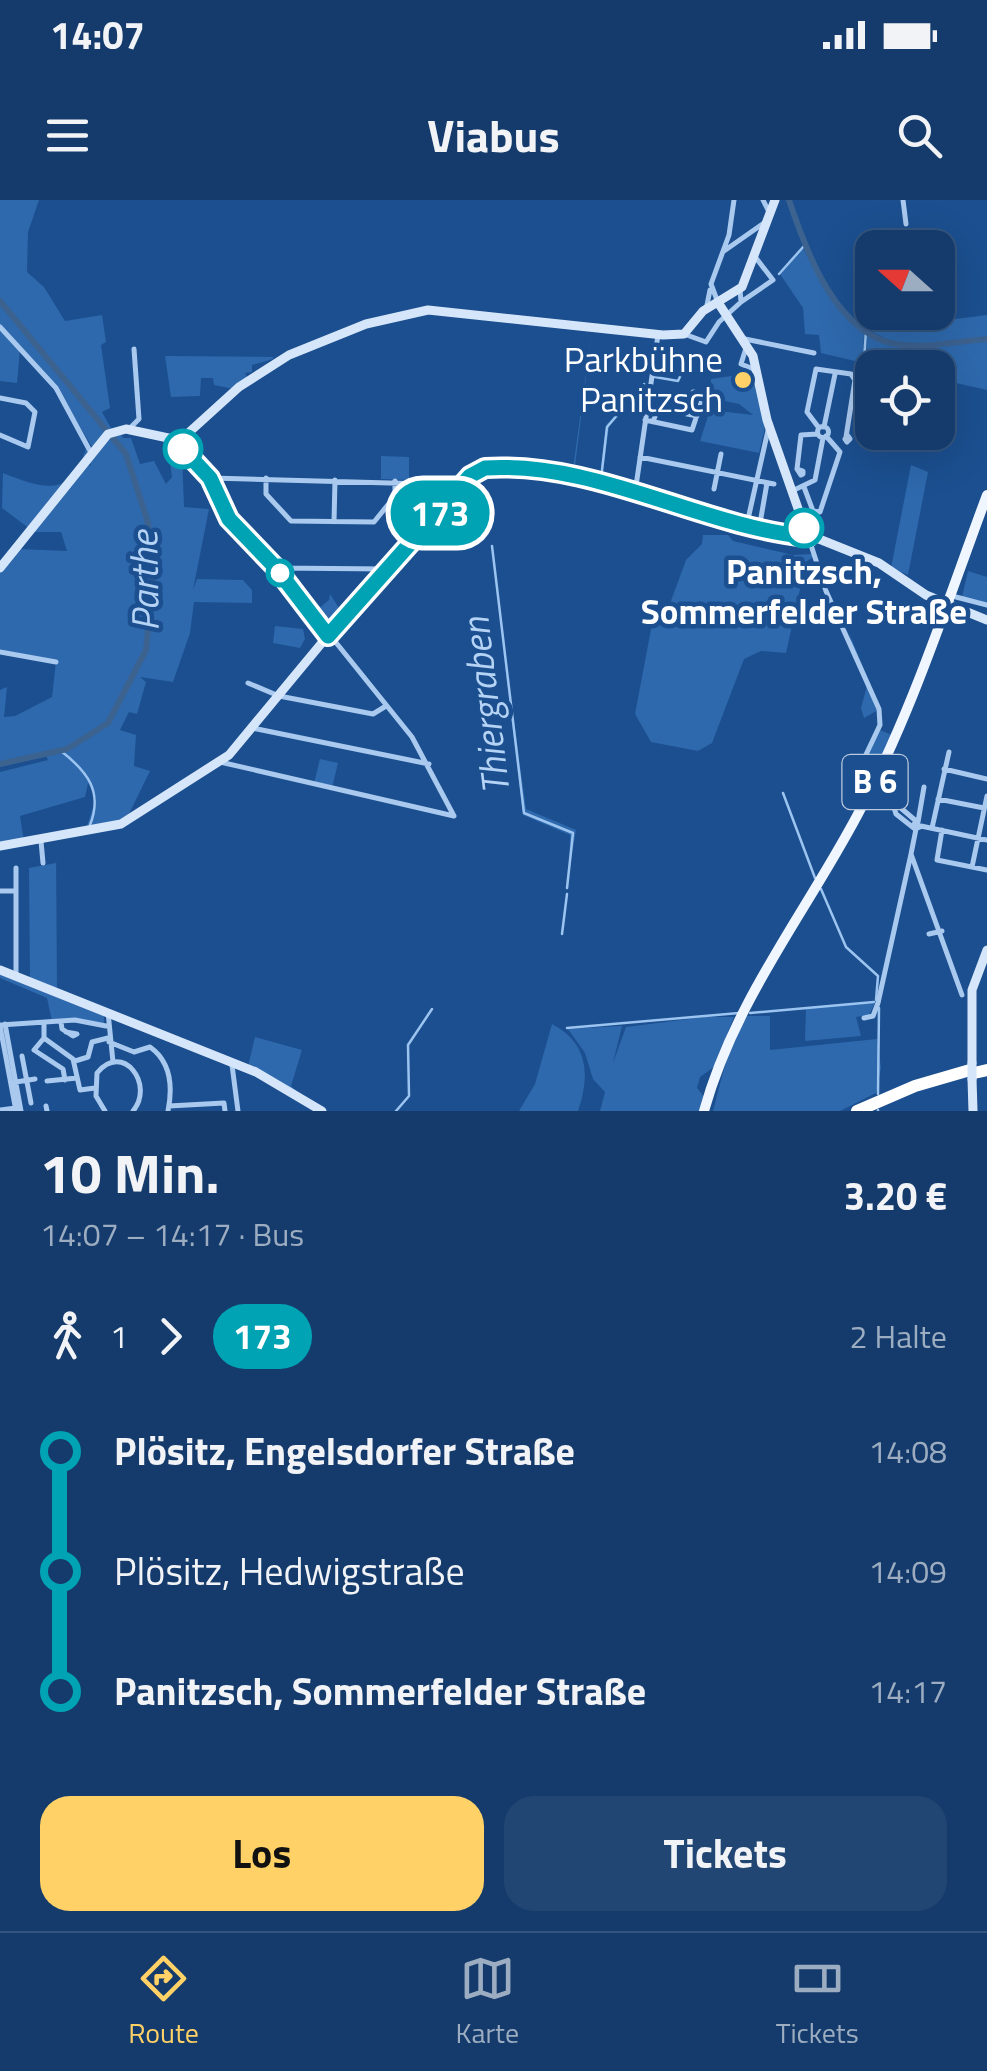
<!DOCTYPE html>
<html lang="de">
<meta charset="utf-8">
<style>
:root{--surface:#143b6b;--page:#214673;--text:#f1f3f6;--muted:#9dadc1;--line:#33557e;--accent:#ffd166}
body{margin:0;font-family:"Titillium Web",sans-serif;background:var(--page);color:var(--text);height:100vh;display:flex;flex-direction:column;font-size:38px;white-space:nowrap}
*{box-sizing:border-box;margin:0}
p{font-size:32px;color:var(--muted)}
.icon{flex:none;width:55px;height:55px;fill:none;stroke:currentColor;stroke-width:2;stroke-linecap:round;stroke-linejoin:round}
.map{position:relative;height:911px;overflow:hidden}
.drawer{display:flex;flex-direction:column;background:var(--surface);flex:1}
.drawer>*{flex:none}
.badge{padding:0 20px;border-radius:32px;font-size:35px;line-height:65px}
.needle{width:65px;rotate:291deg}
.buttons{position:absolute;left:855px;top:30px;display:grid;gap:20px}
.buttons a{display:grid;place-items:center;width:100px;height:100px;border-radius:20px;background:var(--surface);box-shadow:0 10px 40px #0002,0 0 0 2px var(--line);font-size:50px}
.map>.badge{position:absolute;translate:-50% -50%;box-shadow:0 0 0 5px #fff}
.legs{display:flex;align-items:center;gap:15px;height:110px;padding:0 40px;font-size:32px}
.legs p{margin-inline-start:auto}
.overview{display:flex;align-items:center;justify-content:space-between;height:170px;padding:0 40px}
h1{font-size:55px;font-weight:700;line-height:75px}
.cta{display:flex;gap:20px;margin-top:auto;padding:20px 40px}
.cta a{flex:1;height:115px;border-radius:30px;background:var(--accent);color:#111;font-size:40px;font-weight:700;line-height:115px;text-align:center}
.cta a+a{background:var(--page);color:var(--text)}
ul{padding:0 40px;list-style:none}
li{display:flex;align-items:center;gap:35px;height:120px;font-size:38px}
li i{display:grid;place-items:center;width:15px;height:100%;margin:0 12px;background:currentColor}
li i::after{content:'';width:25px;height:25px;margin:-12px;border:8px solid;border-radius:50%;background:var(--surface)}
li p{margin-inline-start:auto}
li:first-child i{background:linear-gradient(#0000 50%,currentColor 0)}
li:last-child i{background:linear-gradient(currentColor 50%,#0000 0)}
.status{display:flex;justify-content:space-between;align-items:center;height:70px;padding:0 50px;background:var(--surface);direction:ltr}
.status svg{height:28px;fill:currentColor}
header{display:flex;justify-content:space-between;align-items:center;height:130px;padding:0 40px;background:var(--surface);font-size:45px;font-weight:700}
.tabs{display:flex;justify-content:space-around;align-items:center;height:140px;border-top:2px solid var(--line);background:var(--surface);font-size:28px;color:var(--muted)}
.tabs a{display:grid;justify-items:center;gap:5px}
.tabs .active{color:var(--accent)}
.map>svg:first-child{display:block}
</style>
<div class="status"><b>14:07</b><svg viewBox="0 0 49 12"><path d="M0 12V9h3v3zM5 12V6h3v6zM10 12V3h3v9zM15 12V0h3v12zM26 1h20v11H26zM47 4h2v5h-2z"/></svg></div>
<header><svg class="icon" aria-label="menu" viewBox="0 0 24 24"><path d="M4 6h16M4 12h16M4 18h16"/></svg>Viabus<svg class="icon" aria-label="search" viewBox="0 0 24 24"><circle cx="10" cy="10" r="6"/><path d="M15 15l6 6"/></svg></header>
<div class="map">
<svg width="987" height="911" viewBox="0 0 987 911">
<rect width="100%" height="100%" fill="#1b4f8f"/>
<path fill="#2e69ad" d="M0,0H39L28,32L27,72L44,87L65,121L102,115L106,142L101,145L110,208L102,212L112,230L108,232L92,215L105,233L92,247L70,210C77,224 86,238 87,253L30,329L2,308L3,273C41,288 72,300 86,248L61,197L20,149L17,183L0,181V129L53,183L0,126Z
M803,48L825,90L864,130L863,163L821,153L819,135L805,134L803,108L780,74Z
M871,108L909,125L987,115V139C943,142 895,156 860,122Z
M592,130L574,274L600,278L606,225L644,183L609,227L602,278L633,288L649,185L634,290L572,276Z
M867,133L901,147L987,141V190L938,179V168L866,163Z
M165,156L273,157V159L252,165V172L245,173L247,177L234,189L214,185L213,178H201L200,196L171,197Z
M742,168L755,172L766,223L759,253L700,241L710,210L753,215L739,204L711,198V179L738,175Z
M120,232L123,238H131L140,264L154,261L166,284L172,277L169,255L182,253L184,307L209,309L193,390L197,379L243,380L252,390V403L194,402L190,433L173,482L140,477L146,482L137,514L129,512L120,530L136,535L134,566L150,571L128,616L224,554L260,516L226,557L128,619L87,626L96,598L88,583L85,597L20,616L24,641L0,643V572L48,560L46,556L0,567V490L7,487L4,517L15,516L52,497L56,461L0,451V372L18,349L67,351L61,332H33L86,260L91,267L89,255L106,237Z
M381,256L409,257V280L381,279Z
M911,265L928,272L908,375L891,368Z
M703,335H728L733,341L793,355L812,354L878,510L864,518L861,508L867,486L813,357L806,362L786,453L761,451L744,459L712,543L698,551L651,542L635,514L652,424L665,417L686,360L702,344Z
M968,371L987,377V404L962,397Z
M330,394L344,416L334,426L325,427L314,412L329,400Z
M497,397L526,609L576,630L569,674L570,635L523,615Z
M275,426L303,429L305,439L300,448L273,443Z
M849,433L881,510L880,530L892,535L874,574L863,566C897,488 865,500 849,433Z
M320,559L338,563L332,588L314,583Z
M56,646L57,791L30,781L29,668L56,663Z
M0,772L104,814V824L67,818L52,821L47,798L0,778Z
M875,803L869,815L856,817L861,836L805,841L806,808Z
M104,807L248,866L255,837L302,850L291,886L302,896Z
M746,816H770V850L877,839L881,868L876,893L840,911H713L726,861Z
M705,817H734L714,867L700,877L697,888L705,898L702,911H600L605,892L593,879L585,853L568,829L622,826L613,863L626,827Z
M552,824C589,843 590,876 578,911H519L535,884Z"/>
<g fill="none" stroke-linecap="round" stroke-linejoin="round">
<path stroke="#9cc4f0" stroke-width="2.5" d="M779,74L804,46
M864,161L866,130
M655,177L678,181L684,168
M601,279L607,227L644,184
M492,346L524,613L573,633L567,688
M61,551C88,572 103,592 90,625
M783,593L815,678
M821,689L846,747L878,776L876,800
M562,734L567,694
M750,813L874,802
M567,828L739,813
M878,894L879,808
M878,910V911
M396,911L409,896L408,845L432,809"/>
<path stroke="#3c6290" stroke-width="6" d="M789,0C806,51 837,139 902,145C930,148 959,141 987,139
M0,101L126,254L148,323L153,378L146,450L108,523L67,549L0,564"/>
<path stroke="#a9c9ee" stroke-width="5" d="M763,0L768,10
M903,0L906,24
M724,51L764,23
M717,100L711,84L729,35L734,0
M741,102L773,80L756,58
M706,110L710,90
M0,127L56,188L90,251
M684,134L706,142L719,122L741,102L740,89
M745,139L814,153
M746,148L741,164L756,170
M655,156L674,162L673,169
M0,198L26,203L35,212L28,247L0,235
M645,220L692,230L704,194L693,192L687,213
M653,222L658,208L697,216
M817.5 232a5.5 5.5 0 1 1 11 0a5.5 5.5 0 1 1-11 0Z
M824,227L835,174
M819,228L807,212L816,169L851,174L855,180L846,237
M129,229L139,219L134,149
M848,236L850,239L847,242L845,239Z
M177,238L189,259L210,278L229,319L276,368L412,537L454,616
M640,257L774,284
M797,269L801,235L817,234
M797,269L803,271V274L801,275Z
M211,278L462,285
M266,278V294L291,321L374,322L395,296V281
M804,287L813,311L820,312L840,252L826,236
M714,289L721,254
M792,291L815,280L823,238
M635,293L658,135
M334,322L335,280
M746,328L769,226
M759,329L767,283
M809,339L826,391L879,509L880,525L862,563L869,578
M276,368L387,369
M956,397L987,405
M0,452L56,462
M248,483L279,496L373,514L386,506
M252,528L429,564
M220,562L454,616
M944,569L987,579
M880,583L889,592L896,614L915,629L920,627L914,624
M895,592L902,609L916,621
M938,599L984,608
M918,622L924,587
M921,626L987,640
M932,628L949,552
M916,629L911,654L962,795
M942,630L937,660L987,670
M41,641L43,663
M972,667L987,596
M16,668V775
M0,691H16
M929,734L942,731
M108,812L113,862
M864,818L873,816L878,803L911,654
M61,822L62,829L73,836L77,834L66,832
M5,824L21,911
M44,824V838L73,859L80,890L95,888
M0,825L75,820L106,826
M0,826L16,911
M44,838L34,850L63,869L65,880
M109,842L134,852L150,847C171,862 173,886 168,911
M22,856L31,903
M75,861L88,857L92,842L108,838
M232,865L238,911
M47,881L77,878
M16,882L35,879
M46,906L47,911
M169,906L224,903L225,911
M0,910L16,908
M105,911L96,896L97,873C123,841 155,885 133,911"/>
<path stroke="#d6e6fa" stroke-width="9" d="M719,104L753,156L767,220L808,337
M0,368L108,234L126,229L173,239L185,236L239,187L289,155L366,124L428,110L663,135L684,134L703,111L742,87L775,0
M0,646L121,624L229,555L335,427L481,269L592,280L752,330L819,339L879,363L926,395L987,420
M0,770L256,872L322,911
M972,863V790L987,750
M972,879L973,911"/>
<path stroke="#f0f6ff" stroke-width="10" d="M704,911C735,800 805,714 858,614C912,513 947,402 987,295"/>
<path stroke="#fff" stroke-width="12" d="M974,873L987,870
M857,911L915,886L970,870"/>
<path stroke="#a9c9ee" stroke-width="5" d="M869,578L880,583"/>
<path stroke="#d6e6fa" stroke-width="9" d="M972,863V879"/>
</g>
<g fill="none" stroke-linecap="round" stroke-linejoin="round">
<g stroke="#fff" stroke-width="22">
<path id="line-1" d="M183,249L210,278L229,319L276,368L328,436L470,276L485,268C597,261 699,326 808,337L804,328"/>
</g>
<use href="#line-1" stroke="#00a3b4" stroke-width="15"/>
</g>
<circle fill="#ffd166" stroke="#1b4f8f" stroke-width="4" cx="743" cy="180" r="10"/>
<g fill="#fff" stroke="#00a3b4" stroke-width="5">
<circle cx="183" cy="249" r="18"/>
<circle cx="804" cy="328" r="18"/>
<circle cx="280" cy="373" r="12"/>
</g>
<g text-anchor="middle" stroke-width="9" stroke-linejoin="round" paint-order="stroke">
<rect fill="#1b4f8f" stroke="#bbcadd" stroke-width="2.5" x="842.5" y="555" width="65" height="54" rx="8"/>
<g font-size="32" font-weight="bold" fill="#fff">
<text x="875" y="593">B 6</text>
</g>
<g font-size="35" fill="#fff" stroke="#1b4f8f" text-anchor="end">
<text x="723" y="172">Parkbühne<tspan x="723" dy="40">Panitzsch</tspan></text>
</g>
<g font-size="35" font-weight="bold" fill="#fff" stroke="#1b4f8f">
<text x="804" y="384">Panitzsch,<tspan x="804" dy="40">Sommerfelder Straße</tspan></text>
</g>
<g font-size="38" font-style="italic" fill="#b5d3f5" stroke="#1b4f8f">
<text transform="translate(145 381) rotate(-91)" y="13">Parthe</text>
<text transform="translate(486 506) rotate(-97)" y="13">Thiergraben</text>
</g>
</g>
</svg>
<div class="buttons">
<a><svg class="needle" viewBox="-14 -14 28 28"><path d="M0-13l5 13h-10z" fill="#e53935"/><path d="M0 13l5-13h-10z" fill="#9dadc1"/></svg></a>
<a><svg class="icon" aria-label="locate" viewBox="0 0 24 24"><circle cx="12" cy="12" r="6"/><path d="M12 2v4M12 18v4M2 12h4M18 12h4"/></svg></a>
</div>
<b class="badge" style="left:440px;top:313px;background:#00a3b4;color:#fff">173</b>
</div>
<section class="drawer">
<div class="overview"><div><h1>10 Min.</h1><p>14:07 – 14:17 · Bus</p></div><b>3.20 €</b></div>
<div class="legs"><svg class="icon" aria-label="walk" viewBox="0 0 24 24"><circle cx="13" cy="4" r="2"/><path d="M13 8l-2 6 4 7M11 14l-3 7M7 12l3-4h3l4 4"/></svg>1<svg class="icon" aria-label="forward" viewBox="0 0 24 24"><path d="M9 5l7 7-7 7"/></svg><b class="badge" style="background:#00a3b4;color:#fff">173</b><p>2 Halte</p></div>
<ul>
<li><i style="color:#00a3b4"></i><b>Plösitz, Engelsdorfer Straße</b><p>14:08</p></li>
<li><i style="color:#00a3b4"></i><span>Plösitz, Hedwigstraße</span><p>14:09</p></li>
<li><i style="color:#00a3b4"></i><b>Panitzsch, Sommerfelder Straße</b><p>14:17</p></li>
</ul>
<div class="cta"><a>Los</a><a>Tickets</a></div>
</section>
<nav class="tabs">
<a class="active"><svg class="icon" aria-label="directions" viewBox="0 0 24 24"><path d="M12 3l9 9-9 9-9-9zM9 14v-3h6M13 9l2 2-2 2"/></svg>Route</a>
<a><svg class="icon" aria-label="map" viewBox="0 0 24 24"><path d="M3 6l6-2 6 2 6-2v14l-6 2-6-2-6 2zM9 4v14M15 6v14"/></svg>Karte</a>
<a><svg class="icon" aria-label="tickets" viewBox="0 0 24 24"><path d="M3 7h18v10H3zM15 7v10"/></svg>Tickets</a>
</nav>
